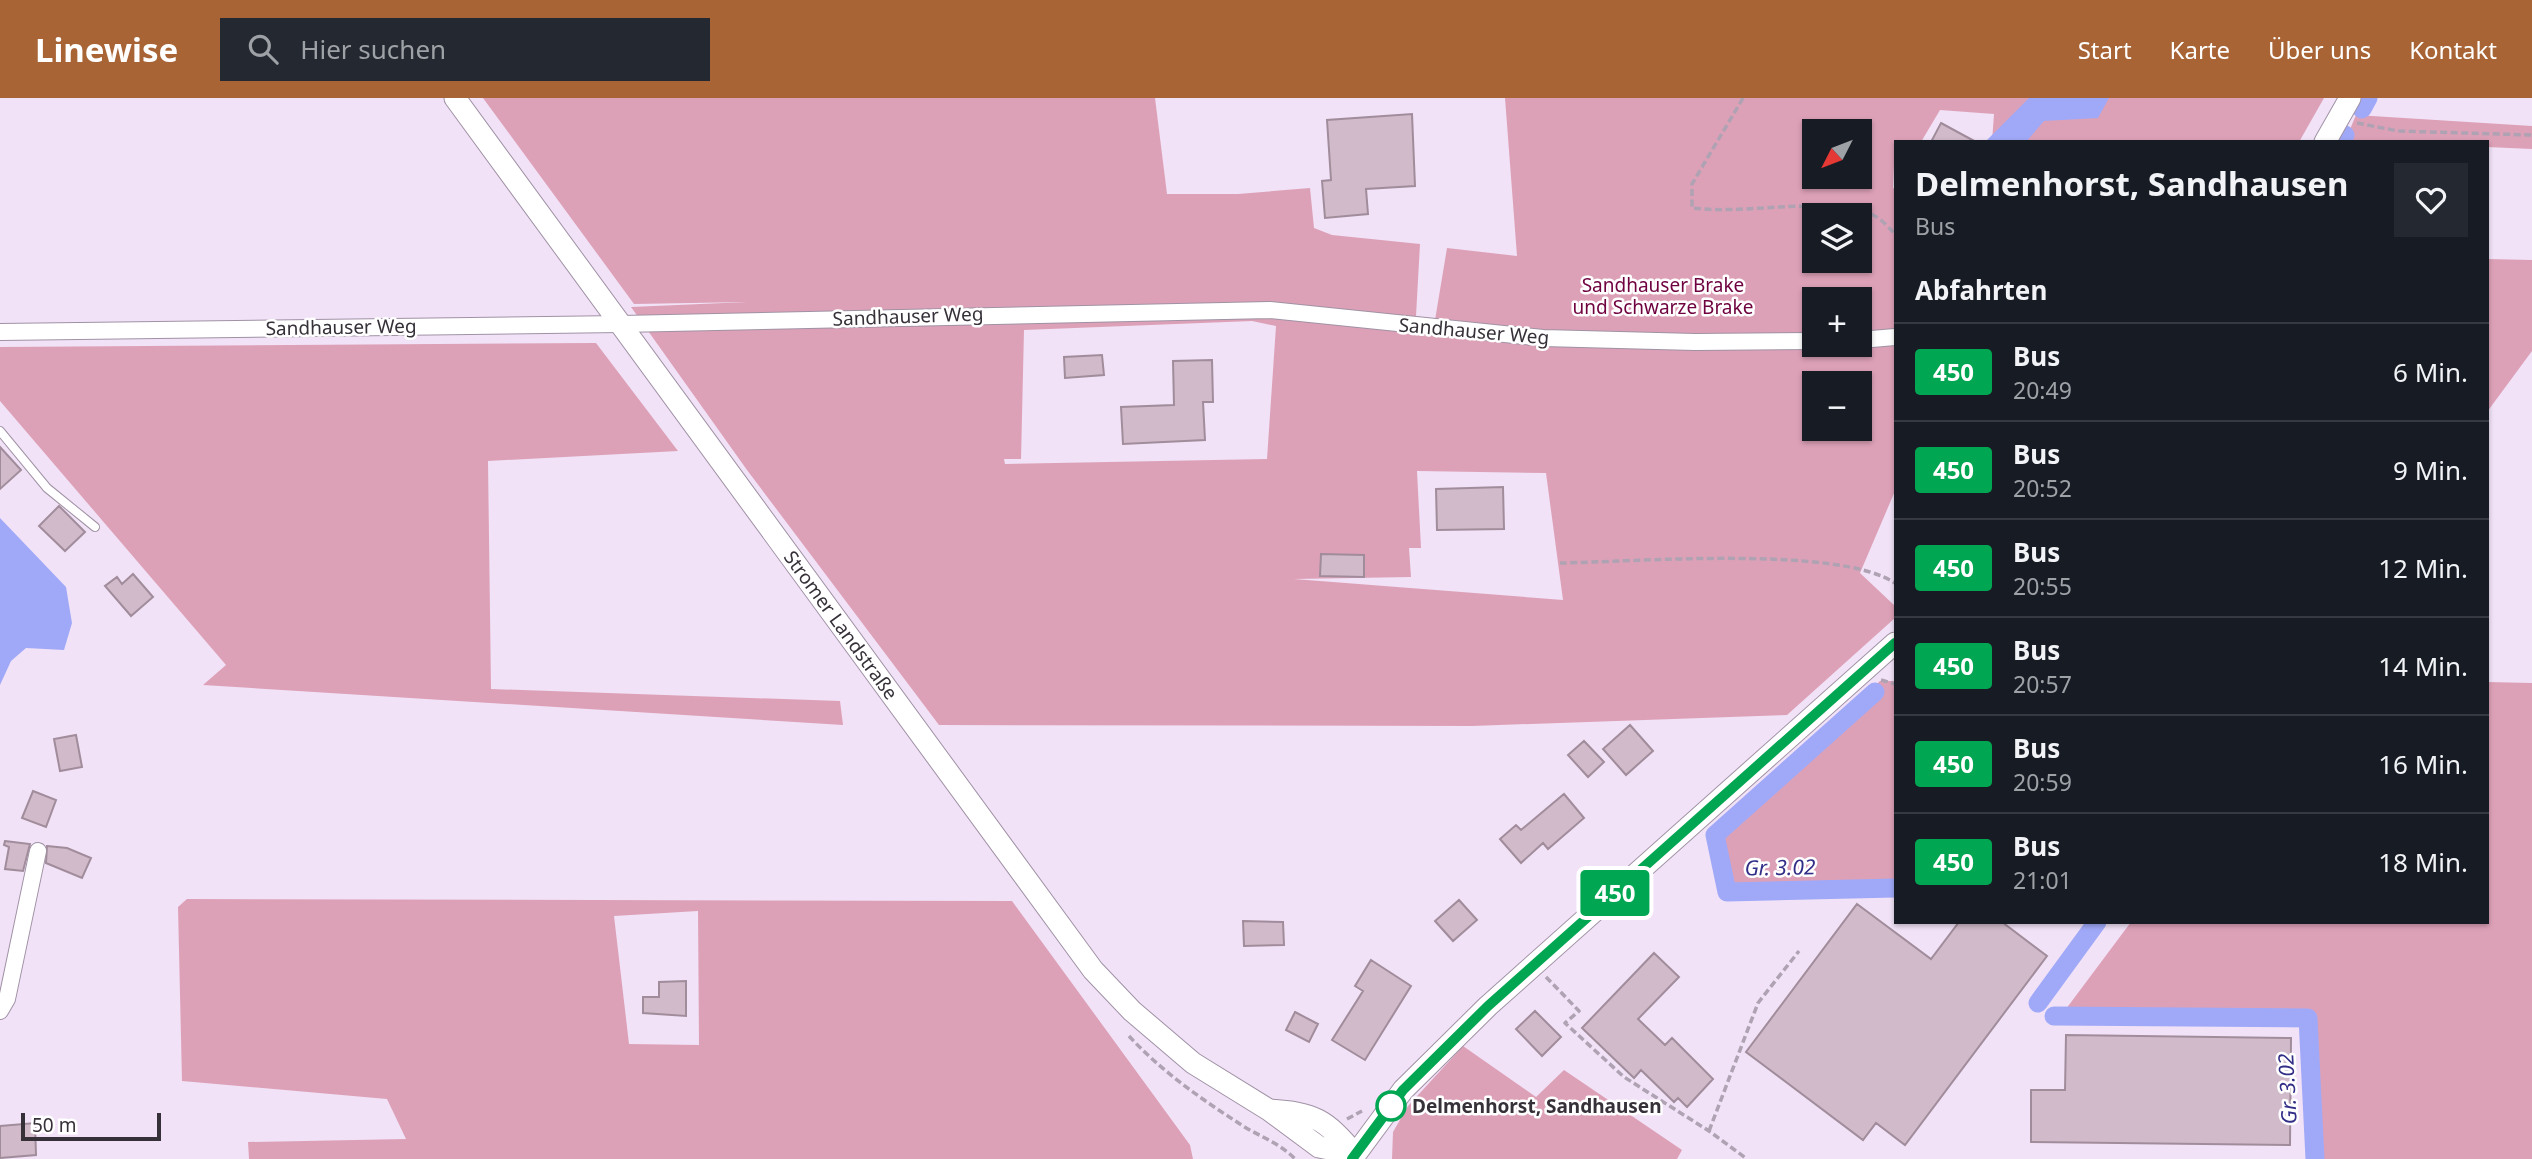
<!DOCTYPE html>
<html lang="de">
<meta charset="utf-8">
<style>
:root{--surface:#171b24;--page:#242831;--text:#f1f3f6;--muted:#9ea1a6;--line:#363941;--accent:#a86434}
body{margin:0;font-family:"Noto Sans",sans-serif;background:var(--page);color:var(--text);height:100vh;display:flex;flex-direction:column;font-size:26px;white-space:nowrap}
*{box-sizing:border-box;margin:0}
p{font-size:23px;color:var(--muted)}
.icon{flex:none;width:38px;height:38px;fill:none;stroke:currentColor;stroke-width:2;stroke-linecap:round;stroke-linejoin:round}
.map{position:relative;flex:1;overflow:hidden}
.details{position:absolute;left:1894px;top:42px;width:595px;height:784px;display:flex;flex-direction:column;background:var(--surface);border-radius:0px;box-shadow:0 2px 5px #0004}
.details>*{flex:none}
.badge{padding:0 14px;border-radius:5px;font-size:24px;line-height:46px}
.needle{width:46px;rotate:228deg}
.tools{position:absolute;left:1802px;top:21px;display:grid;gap:14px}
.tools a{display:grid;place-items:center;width:70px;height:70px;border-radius:0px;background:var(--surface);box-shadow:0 2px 5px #0004;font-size:35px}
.scale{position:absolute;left:21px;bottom:18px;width:140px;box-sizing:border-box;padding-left:7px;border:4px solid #363038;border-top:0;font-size:19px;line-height:24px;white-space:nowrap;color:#363038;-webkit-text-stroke:5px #fff;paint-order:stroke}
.map>.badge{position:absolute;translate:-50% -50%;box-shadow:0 0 0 4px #fff}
h2{padding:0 21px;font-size:26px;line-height:63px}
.round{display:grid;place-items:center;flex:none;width:74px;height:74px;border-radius:0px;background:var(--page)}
.headline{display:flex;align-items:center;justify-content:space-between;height:119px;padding:0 21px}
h1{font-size:33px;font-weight:700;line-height:52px}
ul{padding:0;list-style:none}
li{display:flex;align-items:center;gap:21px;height:98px;padding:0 21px;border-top:2px solid var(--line)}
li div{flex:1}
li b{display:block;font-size:26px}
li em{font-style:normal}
li .badge{min-width:77px;font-weight:700;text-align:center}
header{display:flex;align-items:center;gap:42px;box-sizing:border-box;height:98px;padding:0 35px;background:var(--accent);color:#fff}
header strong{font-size:33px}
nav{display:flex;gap:38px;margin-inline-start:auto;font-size:24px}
.search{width:490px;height:63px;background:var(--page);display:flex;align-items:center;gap:18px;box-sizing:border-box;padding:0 24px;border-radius:0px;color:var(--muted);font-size:26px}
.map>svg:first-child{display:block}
</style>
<header>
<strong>Linewise</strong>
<div class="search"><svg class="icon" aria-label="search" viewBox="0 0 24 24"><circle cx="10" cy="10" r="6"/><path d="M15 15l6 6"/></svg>Hier suchen</div>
<nav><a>Start</a><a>Karte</a><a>Über uns</a><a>Kontakt</a></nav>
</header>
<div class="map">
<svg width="2532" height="1061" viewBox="0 0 2532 1061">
<rect width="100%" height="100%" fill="#f1e2f7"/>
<path fill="#dda1b7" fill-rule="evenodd" d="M483,0H1155L1167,96H1238L1310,90L1314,130L1332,137L1420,146L1416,218L1435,222L1447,150L1517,158L1505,0H2324L2299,44H1992L1994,16L1940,12L1921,44H1895L1893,90L1895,91V393L1860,475L1895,508V520L1787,617L1472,628L939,627L747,372L631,209L747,204L634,206ZM1815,33H1860V79H1815ZM1815,117H1860V163H1815ZM1815,201H1860V247H1815ZM1252,223L1276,228L1267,361L1005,366L1004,361H1021L1024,232ZM1815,285H1860V331H1815ZM1417,373L1546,375L1563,502L1294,481L1411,479L1409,450H1421Z
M2356,17L2532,28V51L2487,49V44L2345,43Z
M2487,161L2532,162V253L2487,314Z
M596,245L678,353L488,363L491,591L840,603L843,627L203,587L226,567L0,303V249Z
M1880,583H1895V784L1733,788L1719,728Z
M2487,584L2532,585V1061H2307L2300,928L2057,923L2131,824H2487Z
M187,801L1012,803L1190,1047L1193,1061H249L248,1044L406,1041L387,1001L182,983L178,809ZM698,813L699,947L629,946L614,818Z
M1463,948L1536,999L1564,972L1682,1052L1677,1061H1392L1393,1034L1408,1008Z"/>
<path fill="#a0a9f8" d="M2029,0H2109L2098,20L2044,23L2026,44L1986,43Z
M0,420L66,489L72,525L64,552L26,550L11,563L0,587Z"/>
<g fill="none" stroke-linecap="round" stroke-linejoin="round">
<path stroke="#a0a9f8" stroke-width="19" d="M2362,11L2368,0
M2341,44L2345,37
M1875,594L1715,737L1727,794L1895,790
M2038,905L2097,824
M2054,918L2308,920L2315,1061"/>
</g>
<path fill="#d1bbca" stroke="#a18c9b" stroke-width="2" d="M1412,16L1415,88L1366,91L1368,116L1325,120L1322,83L1331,82L1327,22Z
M1941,25L1976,44H1931Z
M1102,257L1104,277L1065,280L1064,259Z
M1212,262L1213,304H1203L1205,342L1123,346L1121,309L1174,307L1173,263Z
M0,349L21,372L0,391Z
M1503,389L1504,431L1437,432L1436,391Z
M59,408L85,434L65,453L39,428Z
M1321,456L1364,457V479L1320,478Z
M133,476L153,499L131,518L105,488L117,479L122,486Z
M1630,627L1653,653L1626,677L1603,651Z
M76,637L82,669L60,673L54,641Z
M1584,643L1604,664L1588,679L1568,657Z
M33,693L56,702L46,729L22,720Z
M1564,696L1584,720L1548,751L1543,745L1521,765L1500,741L1516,727L1521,732Z
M5,743L30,746L23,773L5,771L9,749L4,747Z
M47,748L67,750L91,760L82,780L46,765Z
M1459,802L1477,822L1453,843L1435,823Z
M1857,806L1931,861L1959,824H2002L2047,858L1905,1047L1876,1025L1863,1042L1746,954Z
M1243,823L1283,824L1284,847L1244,848Z
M1654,855L1679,879L1638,921L1665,947L1672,940L1713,981L1687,1009L1678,1000L1674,1004L1641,972L1634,980L1582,930Z
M1371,862L1411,888L1365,962L1332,942L1363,893L1355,888Z
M686,883V918L643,915V899H659V884Z
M1535,913L1561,939L1542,958L1516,931Z
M1295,914L1318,926L1309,944L1286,932Z
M2066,937L2291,940L2290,1047L2031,1044V992H2065Z
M35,1025L36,1057L0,1060V1028Z"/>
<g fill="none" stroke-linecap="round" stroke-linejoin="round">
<g stroke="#a092a5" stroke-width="10">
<path id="service" d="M0,333L47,390L95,429"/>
</g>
<g stroke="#a092a5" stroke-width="18">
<path id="minor" d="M0,234L621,226L1270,212L1543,240L1695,244L1815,243
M1860,242L1895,239
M0,913L7,901L38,753"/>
</g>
<g stroke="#a092a5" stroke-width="23">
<path id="secondary" d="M455,0L1093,872L1132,913L1193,965L1269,1012L1319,1049L1355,1056
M2325,44L2350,0
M1269,1012C1315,1015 1325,1021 1355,1056
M1352,1061L1403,992L1488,908L1895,545"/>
</g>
<path stroke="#aea2b3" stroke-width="3.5" stroke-dasharray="7 3.5" stroke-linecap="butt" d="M1743,0L1692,86V110C1751,117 1812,98 1870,116C1879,118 1888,129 1895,136
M2357,25L2398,33L2532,37
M1560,465C1634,464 1838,447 1895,485
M1881,582L1895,586
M1546,879L1579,913L1565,925L1624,979L1709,1033L1747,1061
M1129,938C1160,972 1201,1001 1240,1026C1258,1038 1280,1045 1295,1061
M1347,1021L1362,1013
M1709,1033L1758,905L1799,853"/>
<use href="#service" stroke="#fff" stroke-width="8"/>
<use href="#minor" stroke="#fff" stroke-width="16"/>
<use href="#secondary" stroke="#fff" stroke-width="21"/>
</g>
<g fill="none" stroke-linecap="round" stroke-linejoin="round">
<g stroke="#fff" stroke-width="16">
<path id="line" d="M1352,1061L1403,992L1488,908L1895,545"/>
</g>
<use href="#line" stroke="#00a651" stroke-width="10"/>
</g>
<circle fill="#fff" stroke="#00a651" stroke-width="3.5" cx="1391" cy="1008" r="14"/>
<g text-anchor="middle" stroke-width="5" stroke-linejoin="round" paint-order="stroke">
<g font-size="19" fill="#6e013e" stroke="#fff">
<text x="1663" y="194">Sandhauser Brake<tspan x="1663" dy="22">und Schwarze Brake</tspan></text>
</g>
<g font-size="19" fill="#363038" stroke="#fff">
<text transform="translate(908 218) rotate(-2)" y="7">Sandhauser Weg</text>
<text transform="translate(341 229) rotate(-1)" y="7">Sandhauser Weg</text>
<text transform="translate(1474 233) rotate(5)" y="7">Sandhauser Weg</text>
<text transform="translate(841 527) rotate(54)" y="7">Stromer Landstraße</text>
</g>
<g font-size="19" font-weight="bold" fill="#363038" stroke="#fff" text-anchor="start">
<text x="1412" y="1015">Delmenhorst, Sandhausen</text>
</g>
<g font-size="21" font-style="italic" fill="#322e87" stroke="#fff">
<text transform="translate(1780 770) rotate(-1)" y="7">Gr. 3.02</text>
<text transform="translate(2288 991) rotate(-93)" y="7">Gr. 3.02</text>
</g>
</g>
</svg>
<div class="tools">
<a><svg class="needle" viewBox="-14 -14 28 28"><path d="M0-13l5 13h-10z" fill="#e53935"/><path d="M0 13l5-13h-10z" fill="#9ea1a6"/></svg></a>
<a><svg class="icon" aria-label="layers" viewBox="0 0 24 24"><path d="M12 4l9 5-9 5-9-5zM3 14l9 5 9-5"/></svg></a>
<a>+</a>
<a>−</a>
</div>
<div class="scale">50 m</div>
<b class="badge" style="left:1615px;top:795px;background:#00a651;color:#fff">450</b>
<section class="details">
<div class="headline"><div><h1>Delmenhorst, Sandhausen</h1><p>Bus</p></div><a class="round"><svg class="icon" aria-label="heart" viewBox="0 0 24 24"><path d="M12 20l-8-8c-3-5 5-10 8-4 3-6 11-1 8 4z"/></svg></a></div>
<h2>Abfahrten</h2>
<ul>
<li><span class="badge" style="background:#00a651;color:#fff">450</span><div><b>Bus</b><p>20:49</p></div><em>6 Min.</em></li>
<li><span class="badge" style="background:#00a651;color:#fff">450</span><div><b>Bus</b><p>20:52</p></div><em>9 Min.</em></li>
<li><span class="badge" style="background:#00a651;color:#fff">450</span><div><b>Bus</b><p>20:55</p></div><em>12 Min.</em></li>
<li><span class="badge" style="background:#00a651;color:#fff">450</span><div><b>Bus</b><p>20:57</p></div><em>14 Min.</em></li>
<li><span class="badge" style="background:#00a651;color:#fff">450</span><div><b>Bus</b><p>20:59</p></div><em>16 Min.</em></li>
<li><span class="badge" style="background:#00a651;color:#fff">450</span><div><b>Bus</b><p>21:01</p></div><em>18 Min.</em></li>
</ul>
</section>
</div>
